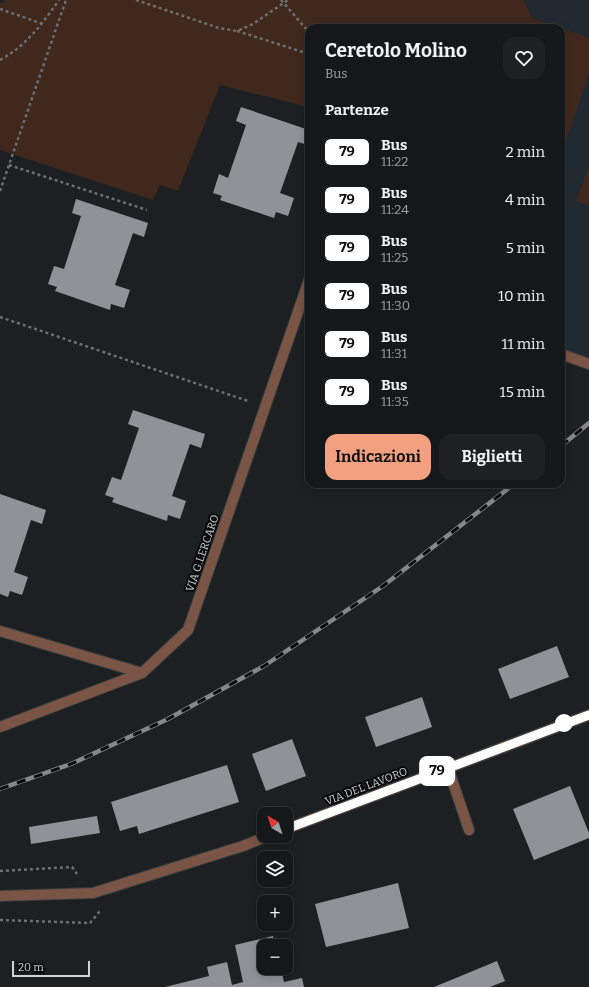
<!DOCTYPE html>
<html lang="it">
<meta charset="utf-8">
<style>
:root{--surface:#15181a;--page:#1e2123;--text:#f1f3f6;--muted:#9da0a2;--line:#343739;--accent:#f2a07f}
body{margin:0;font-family:Bitter,serif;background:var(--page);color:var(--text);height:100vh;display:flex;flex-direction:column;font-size:15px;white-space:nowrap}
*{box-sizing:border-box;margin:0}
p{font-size:13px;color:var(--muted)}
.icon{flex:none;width:22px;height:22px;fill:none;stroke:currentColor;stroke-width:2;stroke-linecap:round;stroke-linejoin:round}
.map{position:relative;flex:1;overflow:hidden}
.details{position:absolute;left:305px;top:24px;width:260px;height:464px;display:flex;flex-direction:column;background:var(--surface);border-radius:12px;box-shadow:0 2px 10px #0003,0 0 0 1px var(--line)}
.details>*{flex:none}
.badge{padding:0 8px;border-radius:6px;font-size:14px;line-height:26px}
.needle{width:26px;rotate:321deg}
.tools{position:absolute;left:257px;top:807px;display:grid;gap:8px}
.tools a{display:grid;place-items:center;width:36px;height:36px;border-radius:8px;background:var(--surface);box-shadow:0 2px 10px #0003,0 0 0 1px var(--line);font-size:20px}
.scale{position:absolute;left:12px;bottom:10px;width:78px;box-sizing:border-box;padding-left:4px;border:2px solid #d0d3d4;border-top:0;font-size:11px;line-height:14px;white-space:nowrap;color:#d0d3d4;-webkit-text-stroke:3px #08090a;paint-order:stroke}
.map>.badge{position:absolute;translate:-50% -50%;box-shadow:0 0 0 2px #fff}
h2{padding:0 20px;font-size:15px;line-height:36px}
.round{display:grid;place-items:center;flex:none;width:42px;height:42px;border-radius:12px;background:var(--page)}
.headline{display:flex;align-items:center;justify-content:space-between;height:68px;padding:0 20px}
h1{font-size:19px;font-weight:700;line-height:30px}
.action{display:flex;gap:8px;margin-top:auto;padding:8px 20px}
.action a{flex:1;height:46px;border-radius:12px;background:var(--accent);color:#111;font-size:16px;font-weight:700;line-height:46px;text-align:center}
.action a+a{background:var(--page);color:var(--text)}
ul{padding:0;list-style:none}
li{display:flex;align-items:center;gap:12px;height:48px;padding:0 20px}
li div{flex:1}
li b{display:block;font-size:15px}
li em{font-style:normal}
li .badge{min-width:44px;font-weight:700;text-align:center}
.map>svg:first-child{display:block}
</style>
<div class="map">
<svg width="589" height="987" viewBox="0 0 589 987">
<rect width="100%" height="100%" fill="#1c2022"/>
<path fill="#212a30" d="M524,0H589V364L561,354V28H529L532,18Z"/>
<path fill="#41281d" d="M4,0H524L532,18L560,28H309V107L220,85L178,191L160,185L153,200L0,150V3H3Z
M561,28L589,38V74L561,155Z
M589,167V206L576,201Z"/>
<path fill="#8f9397" d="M241,107L309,130L308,145L298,142L280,193L294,198L288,216L276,212L274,218L220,200L222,196L213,193L219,174L228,178L246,125L236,121Z
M76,199L148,223L144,237L133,233L115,285L130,290L124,308L111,304L110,310L55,291L57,287L48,284L54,266L64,269L81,216L72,213Z
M133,410L205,434L201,448L190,444L172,496L186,501L180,519L168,515L167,521L112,502L114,498L105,495L112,477L121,480L139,428L128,424Z
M0,494L46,510L42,524L31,520L14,572L28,577L22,595L10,591L8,597L0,594Z
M557,646L569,677L510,699L498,669Z
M422,697L432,727L376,747L365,717Z
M292,739L306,776L266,791L252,754Z
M227,765L239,802L139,834L137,826L120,831L111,802Z
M570,786L589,833V838L534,860L513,809Z
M97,816L100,833L31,844L29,827Z
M398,883L409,928L326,947L315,904Z
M273,936L276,946H264V968H281L284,982L302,978L304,987H165L209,976L207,967L227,962L232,985L243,982L235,945Z
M497,961L505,981L490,987H434Z"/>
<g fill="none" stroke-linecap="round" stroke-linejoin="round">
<g stroke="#393d3e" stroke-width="12">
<path id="lane" d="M561,354L589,364
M0,631L142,673"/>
</g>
<g stroke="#393d3e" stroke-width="12">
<path id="street" d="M0,727L142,673L188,630L309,280
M448,768L469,830
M286,829L589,715
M0,896L93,893L243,846L268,836"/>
</g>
<path stroke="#6d7072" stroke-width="2.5" stroke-dasharray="3 3" stroke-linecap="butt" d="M136,0L219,28L237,31L253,24L288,0
M281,0L309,32
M0,9L43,24
M237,31L309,54
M0,60C26,46 43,23 59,0
M9,165L147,210
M0,191L66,0
M0,317L248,401
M0,871L72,867L77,874
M0,920L90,923L100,911"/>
<use href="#lane" stroke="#7a5445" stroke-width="10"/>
<use href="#street" stroke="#7a5445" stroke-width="10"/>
<g stroke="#858889" stroke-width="4.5">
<path id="rail" d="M561,446L589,423
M0,789L71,764L168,719L264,666L383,586L514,484"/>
</g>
<use href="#rail" stroke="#08090a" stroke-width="3" stroke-dasharray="9" stroke-linecap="butt"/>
</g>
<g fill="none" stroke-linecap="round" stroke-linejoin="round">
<g stroke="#fff" stroke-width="9">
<path id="line" d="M286,829L589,715"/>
</g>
<use href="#line" stroke="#fff" stroke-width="6"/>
</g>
<circle fill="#fff" stroke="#fff" stroke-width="2" cx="564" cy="723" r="8"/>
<g text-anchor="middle" stroke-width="4" stroke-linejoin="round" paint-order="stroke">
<g font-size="11" fill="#d0d3d4" stroke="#08090a">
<text transform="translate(202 553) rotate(-71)" y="4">VIA G.LERCARO</text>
<text transform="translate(366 786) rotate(-21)" y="4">VIA DEL LAVORO</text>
</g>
</g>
</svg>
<div class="tools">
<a><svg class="needle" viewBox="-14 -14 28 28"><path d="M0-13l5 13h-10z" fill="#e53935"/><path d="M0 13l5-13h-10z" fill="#9da0a2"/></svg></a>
<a><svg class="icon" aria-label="layers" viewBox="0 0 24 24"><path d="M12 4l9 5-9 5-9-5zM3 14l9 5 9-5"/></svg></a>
<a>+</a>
<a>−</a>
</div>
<div class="scale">20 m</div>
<b class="badge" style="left:437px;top:771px;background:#fff;color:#111">79</b>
<section class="details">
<div class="headline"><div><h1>Ceretolo Molino</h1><p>Bus</p></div><a class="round"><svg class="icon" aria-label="heart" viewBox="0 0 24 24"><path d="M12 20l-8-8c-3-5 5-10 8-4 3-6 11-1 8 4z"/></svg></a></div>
<h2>Partenze</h2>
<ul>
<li><span class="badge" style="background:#fff;color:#111">79</span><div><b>Bus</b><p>11:22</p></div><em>2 min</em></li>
<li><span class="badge" style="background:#fff;color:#111">79</span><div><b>Bus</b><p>11:24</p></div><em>4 min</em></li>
<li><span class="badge" style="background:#fff;color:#111">79</span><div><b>Bus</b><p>11:25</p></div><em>5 min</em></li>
<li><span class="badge" style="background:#fff;color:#111">79</span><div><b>Bus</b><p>11:30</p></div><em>10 min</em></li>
<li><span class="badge" style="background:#fff;color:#111">79</span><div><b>Bus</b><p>11:31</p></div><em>11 min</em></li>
<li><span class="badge" style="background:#fff;color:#111">79</span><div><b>Bus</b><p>11:35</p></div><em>15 min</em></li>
</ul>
<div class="action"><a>Indicazioni</a><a>Biglietti</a></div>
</section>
</div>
